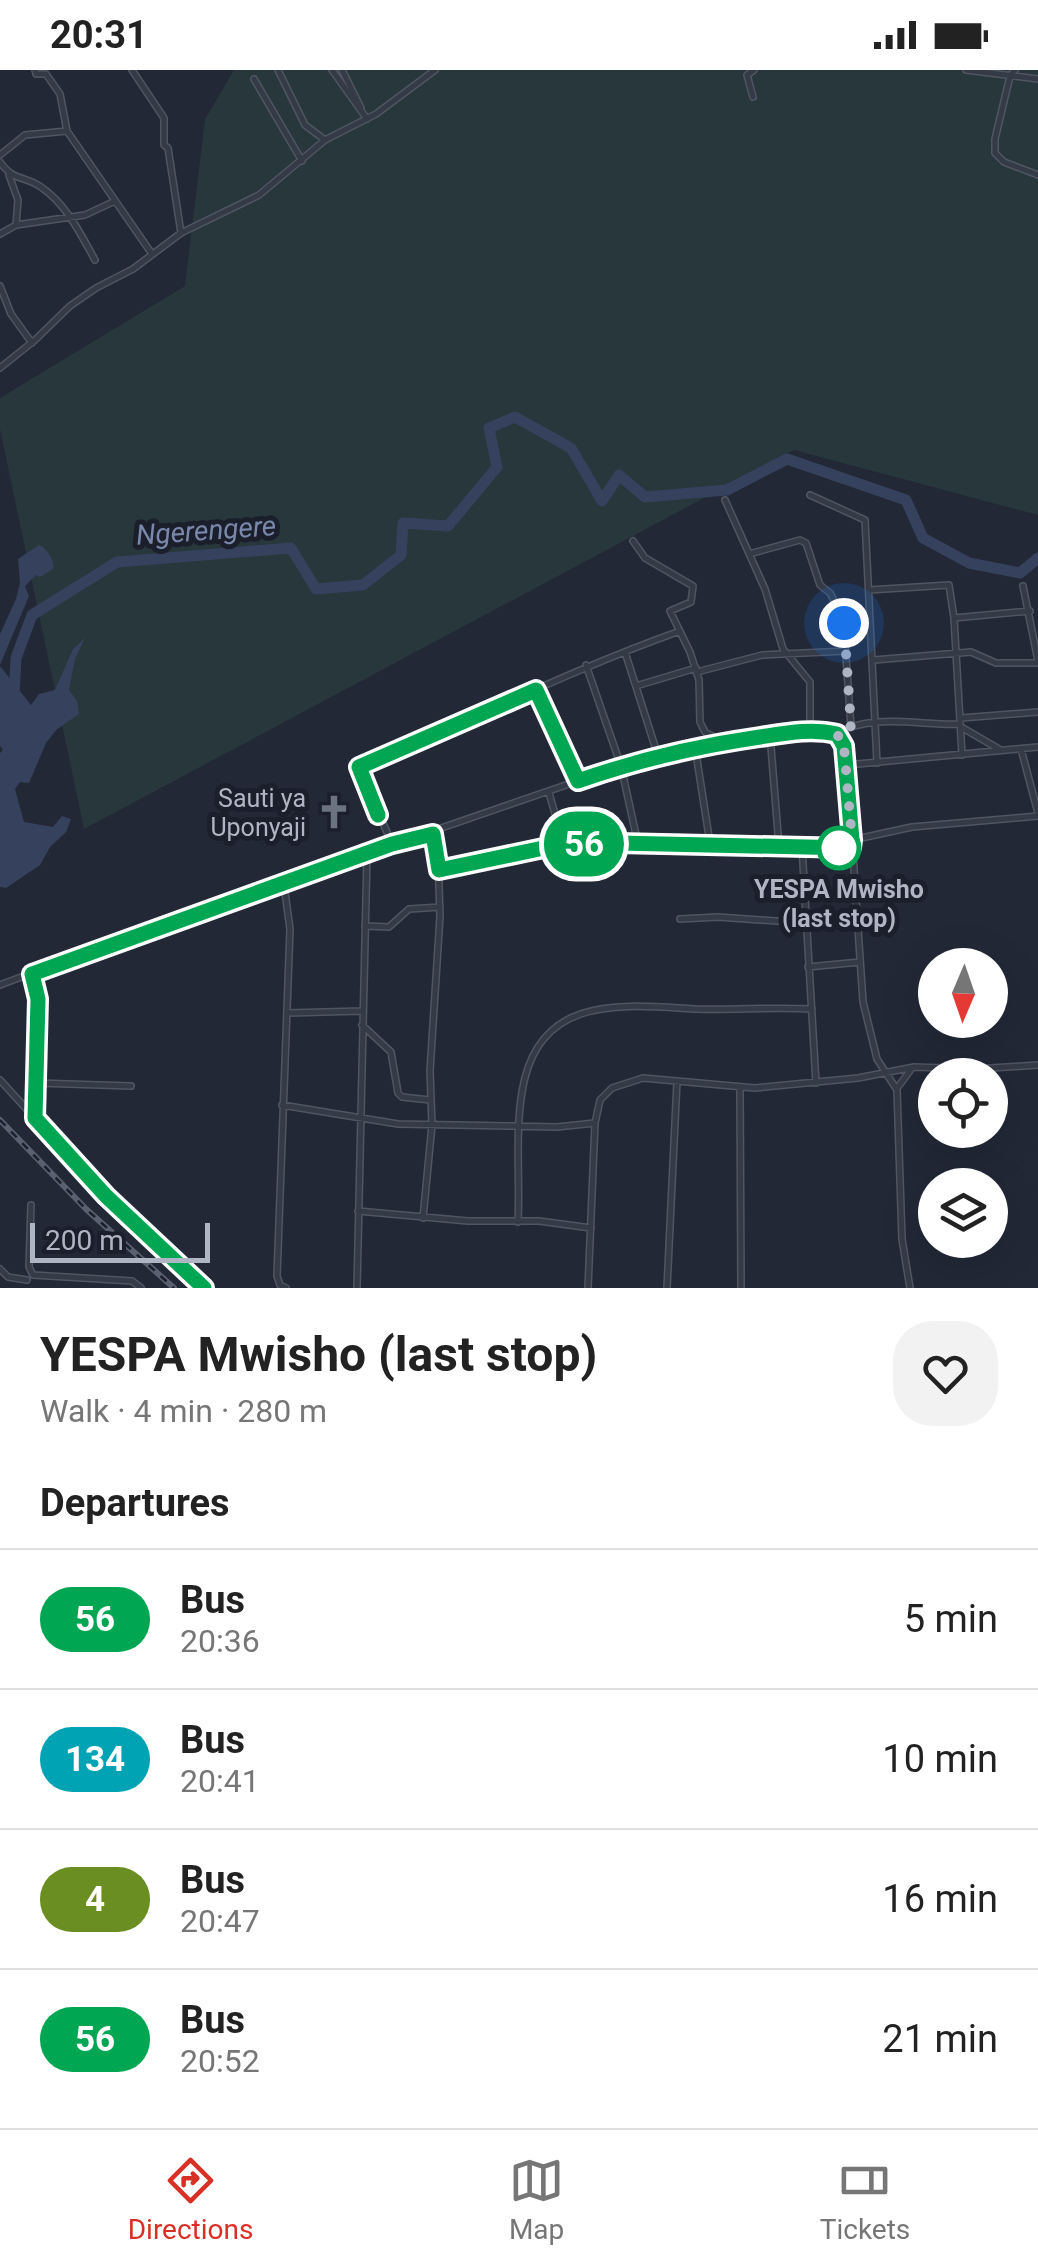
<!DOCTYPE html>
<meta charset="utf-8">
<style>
:root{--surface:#fff;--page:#f2f2f2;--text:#222;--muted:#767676;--line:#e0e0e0;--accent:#d93025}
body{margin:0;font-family:Roboto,sans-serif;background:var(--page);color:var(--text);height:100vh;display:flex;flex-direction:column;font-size:38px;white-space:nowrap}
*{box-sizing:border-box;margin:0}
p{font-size:32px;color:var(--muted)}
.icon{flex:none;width:55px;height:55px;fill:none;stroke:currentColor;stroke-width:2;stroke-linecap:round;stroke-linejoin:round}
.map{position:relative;height:1218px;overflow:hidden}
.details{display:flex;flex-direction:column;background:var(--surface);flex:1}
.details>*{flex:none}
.badge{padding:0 20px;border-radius:32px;font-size:35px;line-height:65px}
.needle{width:65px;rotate:182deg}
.buttons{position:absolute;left:918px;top:878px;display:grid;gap:20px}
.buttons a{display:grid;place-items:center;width:90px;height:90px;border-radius:50%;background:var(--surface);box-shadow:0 10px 40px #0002;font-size:50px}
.scale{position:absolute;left:30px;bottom:25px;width:180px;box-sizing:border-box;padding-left:10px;border:5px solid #b0b5c4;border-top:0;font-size:28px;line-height:35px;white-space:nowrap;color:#b0b5c4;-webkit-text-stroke:8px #1b1f2c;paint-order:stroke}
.you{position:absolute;width:50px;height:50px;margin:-25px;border:8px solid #fff;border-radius:50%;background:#1a73e8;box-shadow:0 0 0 15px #1a73e833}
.map>.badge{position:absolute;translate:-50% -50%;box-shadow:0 0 0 5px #fff}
h2{padding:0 40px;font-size:38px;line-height:90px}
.round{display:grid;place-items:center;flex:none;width:105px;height:105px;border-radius:40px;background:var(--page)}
.head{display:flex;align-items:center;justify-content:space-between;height:170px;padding:0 40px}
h1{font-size:48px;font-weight:700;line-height:75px}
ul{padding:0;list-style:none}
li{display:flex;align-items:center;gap:30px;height:140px;padding:0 40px;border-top:2px solid var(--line)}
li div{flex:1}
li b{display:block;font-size:38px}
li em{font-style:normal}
li .badge{min-width:110px;font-weight:700;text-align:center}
.status{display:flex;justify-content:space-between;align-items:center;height:70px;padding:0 50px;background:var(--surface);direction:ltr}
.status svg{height:28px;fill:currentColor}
.dock{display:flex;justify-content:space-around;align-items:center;height:140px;border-top:2px solid var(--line);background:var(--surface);font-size:28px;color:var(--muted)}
.dock a{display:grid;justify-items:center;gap:5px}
.dock .current{color:var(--accent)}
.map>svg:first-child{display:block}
</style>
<div class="status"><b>20:31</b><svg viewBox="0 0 49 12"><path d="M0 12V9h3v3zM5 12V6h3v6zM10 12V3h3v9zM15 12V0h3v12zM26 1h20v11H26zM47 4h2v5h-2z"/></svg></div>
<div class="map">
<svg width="1038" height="1218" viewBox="0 0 1038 1218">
<rect width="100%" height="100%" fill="#222836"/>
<path fill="#27373b" d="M234,0H1038V445L794,380L84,759L0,359V328L185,216L205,49Z"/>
<path fill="#36415d" d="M39,475C47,478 55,491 53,499L40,507L36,505L25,516L29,526L0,595V564L16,529L20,513L18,489Z
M85,568L75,589L69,620L77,631L79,644L56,660L46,673L29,713L20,712L15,719L24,752L53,757L62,746L71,749L66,762L50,777L40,795L6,818L0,817V683L3,680L0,676V596L31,635L39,624L55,620L73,579Z"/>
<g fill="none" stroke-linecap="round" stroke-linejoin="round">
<path stroke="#36415d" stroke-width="11" d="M14,627L16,588L32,545L117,492L291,478L316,519L363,515L401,485L403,453L448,456L497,397L489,358L515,347L571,378L602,431L619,405L645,427L727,420L787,389L906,430L923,468L969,493L1020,503L1038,488"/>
<g stroke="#505562" stroke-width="8">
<path id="street" d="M35,0L36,4H46L60,24L67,61L152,184
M132,0L164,48V75L168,78L181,163
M278,0L305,55L325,70
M332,0L367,49
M342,0L361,38
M966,0L1038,9
M1015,0L1010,6L995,69V83L1004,92L1038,105
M254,9L302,91
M753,27L747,5L754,0
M0,85L25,65L67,61
M0,92C14,112 24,105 41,117C67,135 80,163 95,190
M9,105L18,130L16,155
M0,164L16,155L85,145L115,131
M0,216L11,244L32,273
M0,298L35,270L70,236L96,218L133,199L181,163L259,125L325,70L376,44L435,0
M810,425L865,450L877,693
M725,430L765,519L783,579L810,612V661
M633,471L645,488L693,516L691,532L670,541L690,582L699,610L700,652L705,662L719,670
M749,484L800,470L806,473L820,515L830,523L843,547L851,656
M1023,516L1038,591
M869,520L949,515L954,548L962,685
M954,548L1030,541
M625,582L658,686
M874,590L971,582L996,593H1038
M586,595L621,696L638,774
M697,602L762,585L846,581
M636,616L696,598
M536,619L578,711
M961,648L1038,642
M961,657L999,679
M837,664C869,642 924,656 960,654
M770,665L779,776
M695,677L710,773
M1021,679L1038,743
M847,695L1038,677
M549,723L560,761L572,772L851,778
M392,774L359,697C466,653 570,600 680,561
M802,777L816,1013
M439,799L569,773
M284,815L290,859L277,1206L280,1215L286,1218
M680,849L718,847L805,853
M365,856L389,857L409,839L440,837
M808,897L860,892
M32,904L38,929L35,1048
M0,915L146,860L621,696L721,671L810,661L837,664L844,676L852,770
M288,943L362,941
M362,955L391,982L398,1023L402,1027L430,1030
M0,1010L106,1126L204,1218
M37,1013L131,1016
M898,1017L912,998
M740,1018L741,1218
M282,1035L398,1054L557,1057L595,1053
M31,1135L29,1197L33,1205L132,1211L141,1218
M358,1141L468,1151H539L591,1158
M423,1148L432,1055L430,1001L440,846L438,787L433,763
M518,1152C520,1109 515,1064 522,1022C538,923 622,935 697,939C735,940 774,937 812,939
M0,1199L8,1207L27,1210
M357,1218L367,784
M588,1218L595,1053L600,1030L612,1018L643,1008L755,1018L858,1008L914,997L976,999L1038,995
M667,1218L677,1011
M910,1218L902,1169L897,1020L877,989L863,932L852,770L912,757L1038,746"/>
</g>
<use href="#street" stroke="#353a47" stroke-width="5"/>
<g stroke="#596070" stroke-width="6">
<path id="rail" d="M0,1050L86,1139L174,1218"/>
</g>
<use href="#rail" stroke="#1b1f2c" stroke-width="2.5" stroke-dasharray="8" stroke-linecap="butt"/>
</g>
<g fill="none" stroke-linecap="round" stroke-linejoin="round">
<g stroke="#fff" stroke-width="22">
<path id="line" d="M204,1218L106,1126L35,1048L38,929L32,904L392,774L433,764L439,800L572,772L851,778L852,770L844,676L837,664C811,658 786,663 760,667C697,676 638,690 578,711L536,620L359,697L378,745"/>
</g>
<use href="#line" stroke="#00a651" stroke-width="15"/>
<path stroke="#b0b5c4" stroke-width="10" stroke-dasharray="0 18" d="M839,778H851L852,770L844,676L837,664L851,656L844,553"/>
</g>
<defs>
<g id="church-bare" transform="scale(2.7)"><path d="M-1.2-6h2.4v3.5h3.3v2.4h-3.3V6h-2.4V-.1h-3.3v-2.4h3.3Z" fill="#6b7280" stroke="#1b1f2c" stroke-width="2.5" paint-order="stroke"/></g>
</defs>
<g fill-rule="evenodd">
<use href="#church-bare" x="334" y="742"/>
</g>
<circle fill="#fff" stroke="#00a651" stroke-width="5" cx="839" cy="778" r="20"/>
<g text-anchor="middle" stroke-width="10" stroke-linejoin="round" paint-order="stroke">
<g font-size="25" fill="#b0b5c4" stroke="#1b1f2c" text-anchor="end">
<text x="306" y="737">Sauti ya<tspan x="306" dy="29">Uponyaji</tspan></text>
</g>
<g font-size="25" font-weight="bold" fill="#b0b5c4" stroke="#1b1f2c">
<text x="839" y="828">YESPA Mwisho<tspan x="839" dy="29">(last stop)</tspan></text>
</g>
<g font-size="28" font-style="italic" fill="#7988aa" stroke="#1b1f2c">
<text transform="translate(206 460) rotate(-4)" y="10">Ngerengere</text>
</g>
</g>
</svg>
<div class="buttons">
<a><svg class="needle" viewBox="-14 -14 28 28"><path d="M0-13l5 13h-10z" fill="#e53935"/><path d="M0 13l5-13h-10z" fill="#767676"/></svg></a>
<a><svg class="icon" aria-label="locate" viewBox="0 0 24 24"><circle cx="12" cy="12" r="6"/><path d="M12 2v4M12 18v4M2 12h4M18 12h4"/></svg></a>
<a><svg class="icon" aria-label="layers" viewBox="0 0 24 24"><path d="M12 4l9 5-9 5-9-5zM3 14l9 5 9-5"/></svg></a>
</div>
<div class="scale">200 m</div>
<div class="you" style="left:844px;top:553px"></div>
<b class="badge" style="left:584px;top:774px;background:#00a651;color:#fff">56</b>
</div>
<section class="details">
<div class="head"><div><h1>YESPA Mwisho (last stop)</h1><p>Walk · 4 min · 280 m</p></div><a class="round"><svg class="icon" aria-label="heart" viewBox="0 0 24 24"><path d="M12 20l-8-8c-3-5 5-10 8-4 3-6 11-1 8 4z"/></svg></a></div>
<h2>Departures</h2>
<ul>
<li><span class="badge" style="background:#00a651;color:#fff">56</span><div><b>Bus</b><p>20:36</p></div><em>5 min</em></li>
<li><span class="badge" style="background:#00a3b4;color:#fff">134</span><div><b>Bus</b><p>20:41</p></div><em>10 min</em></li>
<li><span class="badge" style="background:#6b8e23;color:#fff">4</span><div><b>Bus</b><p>20:47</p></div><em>16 min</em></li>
<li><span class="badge" style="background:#00a651;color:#fff">56</span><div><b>Bus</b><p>20:52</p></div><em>21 min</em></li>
</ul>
</section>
<nav class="dock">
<a class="current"><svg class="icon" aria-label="directions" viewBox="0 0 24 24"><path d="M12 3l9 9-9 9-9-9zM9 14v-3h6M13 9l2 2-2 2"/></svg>Directions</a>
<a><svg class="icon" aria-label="map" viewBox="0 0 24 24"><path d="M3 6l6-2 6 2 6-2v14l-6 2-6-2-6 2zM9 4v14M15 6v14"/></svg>Map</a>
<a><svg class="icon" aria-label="tickets" viewBox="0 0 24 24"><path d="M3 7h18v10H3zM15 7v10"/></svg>Tickets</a>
</nav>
